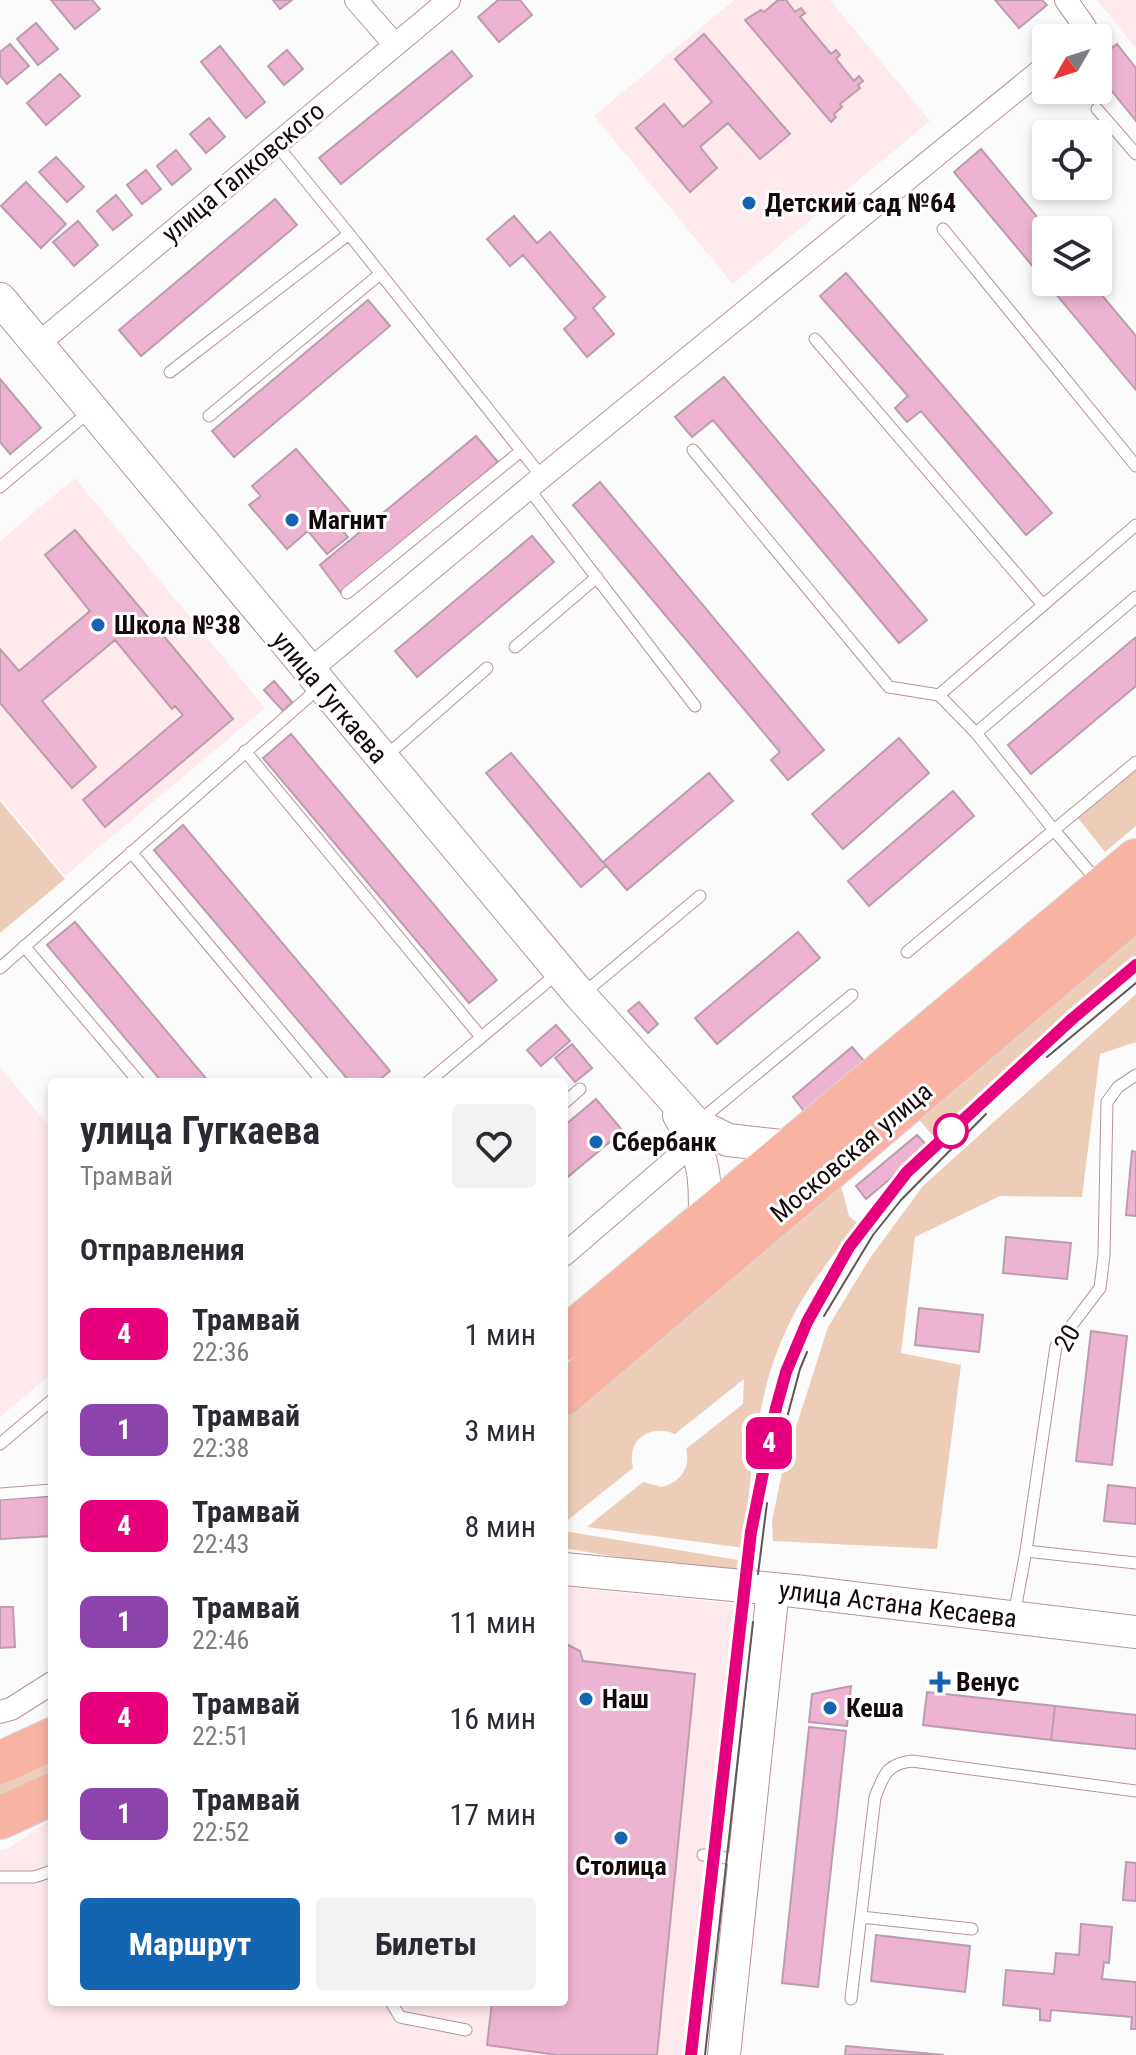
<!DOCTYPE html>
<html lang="ru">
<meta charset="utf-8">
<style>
:root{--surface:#fff;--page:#f2f2f3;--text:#2b2b33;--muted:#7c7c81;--accent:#1464b2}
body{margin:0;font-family:"Roboto Condensed",sans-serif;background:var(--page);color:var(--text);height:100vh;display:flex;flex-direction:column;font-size:30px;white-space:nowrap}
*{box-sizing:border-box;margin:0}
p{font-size:26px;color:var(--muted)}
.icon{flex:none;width:44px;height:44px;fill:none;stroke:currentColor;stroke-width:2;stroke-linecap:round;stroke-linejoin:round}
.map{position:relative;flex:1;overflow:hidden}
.panel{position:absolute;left:48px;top:1078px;width:520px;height:928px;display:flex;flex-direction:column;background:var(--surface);border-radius:8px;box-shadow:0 4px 12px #0003}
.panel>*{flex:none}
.badge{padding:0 16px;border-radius:12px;font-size:28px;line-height:52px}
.needle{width:52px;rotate:231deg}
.fabs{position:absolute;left:1032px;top:24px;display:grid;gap:16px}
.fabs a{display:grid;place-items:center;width:80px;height:80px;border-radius:8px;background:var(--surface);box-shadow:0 4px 12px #0003;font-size:40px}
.map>.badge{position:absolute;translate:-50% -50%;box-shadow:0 0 0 4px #fff}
h2{padding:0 32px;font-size:30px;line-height:72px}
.round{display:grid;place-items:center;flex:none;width:84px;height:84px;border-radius:8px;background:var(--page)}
.headline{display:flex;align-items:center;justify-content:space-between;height:136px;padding:0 32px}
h1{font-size:38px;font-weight:700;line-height:60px}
.action{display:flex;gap:16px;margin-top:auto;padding:16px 32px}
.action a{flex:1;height:92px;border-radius:8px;background:var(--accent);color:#fff;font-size:32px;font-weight:700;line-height:92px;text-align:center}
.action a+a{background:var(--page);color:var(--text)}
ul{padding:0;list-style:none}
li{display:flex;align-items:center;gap:24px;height:96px;padding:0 32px}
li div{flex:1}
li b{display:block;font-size:30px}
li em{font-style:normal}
li .badge{min-width:88px;font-weight:700;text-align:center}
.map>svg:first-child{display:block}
</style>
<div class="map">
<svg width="1136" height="2055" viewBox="0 0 1136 2055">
<rect width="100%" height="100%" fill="#fbfbfb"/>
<path fill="#feeaed" d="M734,0H830L930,121L733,284L594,116Z
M1097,0H1136V48Z
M75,478L265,708L65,876L0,798V541Z
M0,1067L52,1130V1373L0,1417Z
M564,1587L739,1604L686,2055H0V1850L9,1848L52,1818V2002H564Z"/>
<path fill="#edcdb7" d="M1136,770V826L1105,852L1078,818Z
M0,801L65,879L0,933Z
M1136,919V958L1038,1040L1041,1044L933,1136L911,1110Z
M1136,994V1042L1100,1054L1082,1197L1000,1196L915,1237L901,1353L961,1365L937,1549L773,1541L772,1521L783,1468L828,1327L870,1258L923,1186Z
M840,1182L849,1216L858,1224C832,1256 806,1288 788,1326C755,1394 751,1474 744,1548L587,1527L643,1482L662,1487C681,1482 691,1468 686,1449L743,1404L744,1379L675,1434C649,1423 626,1441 633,1468L564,1523V1411Z
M564,1531L738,1560L735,1577L564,1548Z
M52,1755V1778L0,1801V1779Z"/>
<path fill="#edb4d2" stroke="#bc9cad" stroke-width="2" d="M51,0H92L100,9L75,29Z
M273,0H292L280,9Z
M498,0H520L532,15L499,42L478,17Z
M778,0H786L795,12L801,8L805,13L800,17L831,54L836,50L840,55L836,59L854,81L859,76L863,81L858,85L860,88L840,104L842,107L834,114L836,117L831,122L745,20L761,10L764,12Z
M995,0H1042L1047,5L1019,28Z
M36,23L58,49L38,65L17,39Z
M704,34L790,134L760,159L728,123L700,147L717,168L690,192L636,128L664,104L683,127L712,102L675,59Z
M10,44L29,66L7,84L0,75V52Z
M1117,44L1136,68V121L1098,74V58Z
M220,46L265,102L246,118L201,62Z
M287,50L303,69L284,85L268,66Z
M452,51L472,76L341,184L319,158Z
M60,74L80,96L46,125L27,103Z
M209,118L225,137L206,153L190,134Z
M981,149L1048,230L1046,282H1091L1136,336V390L954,172Z
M176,150L191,169L172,185L157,166Z
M56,157L84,187L67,202L39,172Z
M146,170L161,189L142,204L127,185Z
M26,182L66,224L41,248L1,206Z
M116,195L132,215L113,230L97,211Z
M275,199L297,225L141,356L119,330Z
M514,216L537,243L550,232L605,297L593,308L614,334L587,357L564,329L576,318L523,255L510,266L487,239Z
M78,221L98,245L74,266L53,242Z
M846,273L1052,513L1026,535L921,411L907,422L895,408L908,396L820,296Z
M368,300L390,326L234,457L212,431Z
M724,377L927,620L899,643L713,420L692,437L675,417Z
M0,379L41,428L10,454L0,442Z
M476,436L498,462L341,593L320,565Z
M296,449L352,514L339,526L348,537L327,554L308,531L287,549L249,505L261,496L252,486Z
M600,482L824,750L788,780L771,760L780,752L573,505Z
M75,530L233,719L105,827L83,800L183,715L175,706L172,709L115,640L42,701L96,767L72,788L0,703V649L19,671L90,611L45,555Z
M532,536L554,562L417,677L395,651Z
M1136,637V686L1031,774L1008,745Z
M274,681L292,702L283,711L264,690Z
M291,734L497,980L469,1003L263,758Z
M899,738L929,773L843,849L812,814Z
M511,753L606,866L581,887L486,773Z
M709,773L733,801L627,890L603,862Z
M953,791L974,816L869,906L848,881Z
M183,825L390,1071L377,1082H350L154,850Z
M75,922L209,1082H162L47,945Z
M798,932L820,958L717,1044L695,1018Z
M639,1002L658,1024L648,1033L628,1011Z
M556,1025L570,1041L541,1066L527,1050Z
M572,1044L592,1068L575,1082L555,1058Z
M852,1047L864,1061L804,1111L793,1097Z
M596,1099L623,1131L564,1180V1126Z
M917,1135L928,1147L866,1199L856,1186Z
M1132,1151L1136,1152V1216L1126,1215Z
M1006,1237L1071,1243L1067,1279L1003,1273Z
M919,1308L983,1315L979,1352L915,1345Z
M1091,1331L1127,1336L1112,1465L1076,1461Z
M1108,1485L1136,1488V1524L1104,1521Z
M52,1496V1536L0,1539V1499Z
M0,1607H13L15,1647L0,1648Z
M568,1645L580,1651L583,1661L695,1674L657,2055H557L487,2045L492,2002H564V1646Z
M851,1686L847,1726L809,1722L812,1694Z
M927,1692L1055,1706L1051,1740L923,1725Z
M1055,1706L1136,1715V1749L1051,1740Z
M809,1727L846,1731L818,1987L782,1983Z
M1126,1862L1136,1863V1901L1123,1900Z
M1081,1924L1112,1927L1109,1963L1104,1962L1102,1979L1136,1982V2029H1131L1132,2017L1051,2010L1050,2021L1040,2020V2009L1003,2005L1006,1970L1054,1974L1056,1953L1079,1955Z
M876,1935L970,1946L965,1992L871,1981Z
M846,2046L944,2055H845Z"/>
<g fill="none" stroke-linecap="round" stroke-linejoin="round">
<g stroke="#b79398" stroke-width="13">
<path id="lane" d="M1097,109L1136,154
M943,229L1136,466
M349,234L542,477
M815,339L1043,605
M170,372L349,234L276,144
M209,416L380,274
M693,450L889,687L939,695
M0,487L91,410
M528,488L695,706
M347,593L521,451
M515,647L597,577
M976,733L939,695L1136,525
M245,751L481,1037
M386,756L487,668
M131,852L323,1082
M1098,882L1054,830L1136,762
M24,946L139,1082
M907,952L1054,830L976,733L1136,597
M0,968L321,686
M584,993L700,896
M428,1082L559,972
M564,1103L580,1089
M698,1122L852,995
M0,1444L52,1400
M0,1494L52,1490
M1026,1551L1136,1563
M1014,1615L1026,1551L1056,1346L1100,1288L1104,1255L1107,1102L1118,1087L1136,1075
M703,1855L742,1860
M0,1877H34L52,1871
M861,1917L972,1929
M851,1999L875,1797C884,1775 886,1764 912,1761L1136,1791
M391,2002L400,2017L466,2030"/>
</g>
<g stroke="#b79398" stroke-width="24">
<path id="street" d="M356,0L395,45
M1066,0L1085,27L1078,38
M38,344L449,0
M309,671L542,477L1046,66
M564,1255L695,1142
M0,1712L11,1709L52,1683"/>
</g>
<g stroke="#b79398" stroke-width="34">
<path id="secondary" d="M0,299L581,996L696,1124L728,1140L791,1147
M679,1115C705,1159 705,1171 705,1221
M564,1569L795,1591L1136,1632
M724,2055L773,1589"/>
</g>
<g stroke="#dad8d8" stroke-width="44">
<path id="highway" d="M564,1339L1136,860
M564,1394L1136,908
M0,1763L52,1739
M0,1818L52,1794"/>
</g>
<use href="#lane" stroke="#fff" stroke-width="11"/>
<use href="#street" stroke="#fff" stroke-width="22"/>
<use href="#secondary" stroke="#fff" stroke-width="32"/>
<use href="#highway" stroke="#f8b3a3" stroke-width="42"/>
<path stroke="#5e5657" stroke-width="2" d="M1047,1057L1136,983
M824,1316L873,1235L901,1200L986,1114
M781,1440L800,1369L807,1352
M758,1574L767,1503
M691,2055L751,1532L776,1408L786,1372L807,1322L849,1247L907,1172L1072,1019L1136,965
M705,2055L753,1622"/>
</g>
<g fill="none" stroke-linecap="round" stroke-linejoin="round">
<g stroke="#fff" stroke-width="18">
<path id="line" d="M691,2055L751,1532L776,1408L786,1372L807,1322L849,1247L907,1172L1072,1019L1136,965"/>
</g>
<use href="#line" stroke="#e6007e" stroke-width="12"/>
</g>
<g fill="#1464b2" stroke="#fff" stroke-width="3">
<circle cx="749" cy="203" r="8"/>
<circle cx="292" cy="520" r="8"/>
<circle cx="98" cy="625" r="8"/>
<circle cx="596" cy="1142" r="8"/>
<path d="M936 1670h8v8h8v8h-8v8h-8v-8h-8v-8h8z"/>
<circle cx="586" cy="1699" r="8"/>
<circle cx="830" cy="1708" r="8"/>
<circle cx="621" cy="1838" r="8"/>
</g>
<circle fill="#fff" stroke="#e6007e" stroke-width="4" cx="951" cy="1131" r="16"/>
<g text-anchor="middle" stroke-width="6" stroke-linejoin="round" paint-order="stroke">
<g font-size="26" fill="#15090b" stroke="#fff">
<text transform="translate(243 172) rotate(-40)" y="9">улица Галковского</text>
<text transform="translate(330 697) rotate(50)" y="9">улица Гугкаева</text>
<text transform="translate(851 1152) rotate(-40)" y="9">Московская улица</text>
<text transform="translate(1067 1338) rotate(-60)" y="9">20</text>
<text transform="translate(898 1604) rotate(7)" y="9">улица Астана Кесаева</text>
</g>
<g font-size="26" font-weight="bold" fill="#15090b" stroke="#fff" text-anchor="start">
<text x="765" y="212">Детский сад №64</text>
<text x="308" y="529">Магнит</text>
<text x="114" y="634">Школа №38</text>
<text x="612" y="1151">Сбербанк</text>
<text x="956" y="1691">Венус</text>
<text x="602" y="1708">Наш</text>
<text x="846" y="1717">Кеша</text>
<text x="621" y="1875" text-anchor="middle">Столица</text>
</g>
</g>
</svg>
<div class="fabs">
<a><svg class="needle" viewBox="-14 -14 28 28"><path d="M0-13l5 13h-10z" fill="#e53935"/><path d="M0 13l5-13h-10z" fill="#7c7c81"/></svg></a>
<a><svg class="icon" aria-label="locate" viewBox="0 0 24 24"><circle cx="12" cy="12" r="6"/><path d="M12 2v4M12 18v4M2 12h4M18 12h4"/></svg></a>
<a><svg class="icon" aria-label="layers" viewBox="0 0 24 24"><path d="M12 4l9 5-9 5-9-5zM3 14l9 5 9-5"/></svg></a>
</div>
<b class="badge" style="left:769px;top:1443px;background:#e6007e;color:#fff">4</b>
<section class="panel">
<div class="headline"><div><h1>улица Гугкаева</h1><p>Трамвай</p></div><a class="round"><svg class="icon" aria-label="heart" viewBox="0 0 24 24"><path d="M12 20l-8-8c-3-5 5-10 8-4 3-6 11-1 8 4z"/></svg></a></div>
<h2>Отправления</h2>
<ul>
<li><span class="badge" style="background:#e6007e;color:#fff">4</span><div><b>Трамвай</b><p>22:36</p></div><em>1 мин</em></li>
<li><span class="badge" style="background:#8e44ad;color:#fff">1</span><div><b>Трамвай</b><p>22:38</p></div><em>3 мин</em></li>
<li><span class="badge" style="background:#e6007e;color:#fff">4</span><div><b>Трамвай</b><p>22:43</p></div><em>8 мин</em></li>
<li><span class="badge" style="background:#8e44ad;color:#fff">1</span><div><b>Трамвай</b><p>22:46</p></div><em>11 мин</em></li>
<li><span class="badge" style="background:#e6007e;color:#fff">4</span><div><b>Трамвай</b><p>22:51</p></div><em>16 мин</em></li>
<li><span class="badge" style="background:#8e44ad;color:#fff">1</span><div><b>Трамвай</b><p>22:52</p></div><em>17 мин</em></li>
</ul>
<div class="action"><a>Маршрут</a><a>Билеты</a></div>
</section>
</div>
